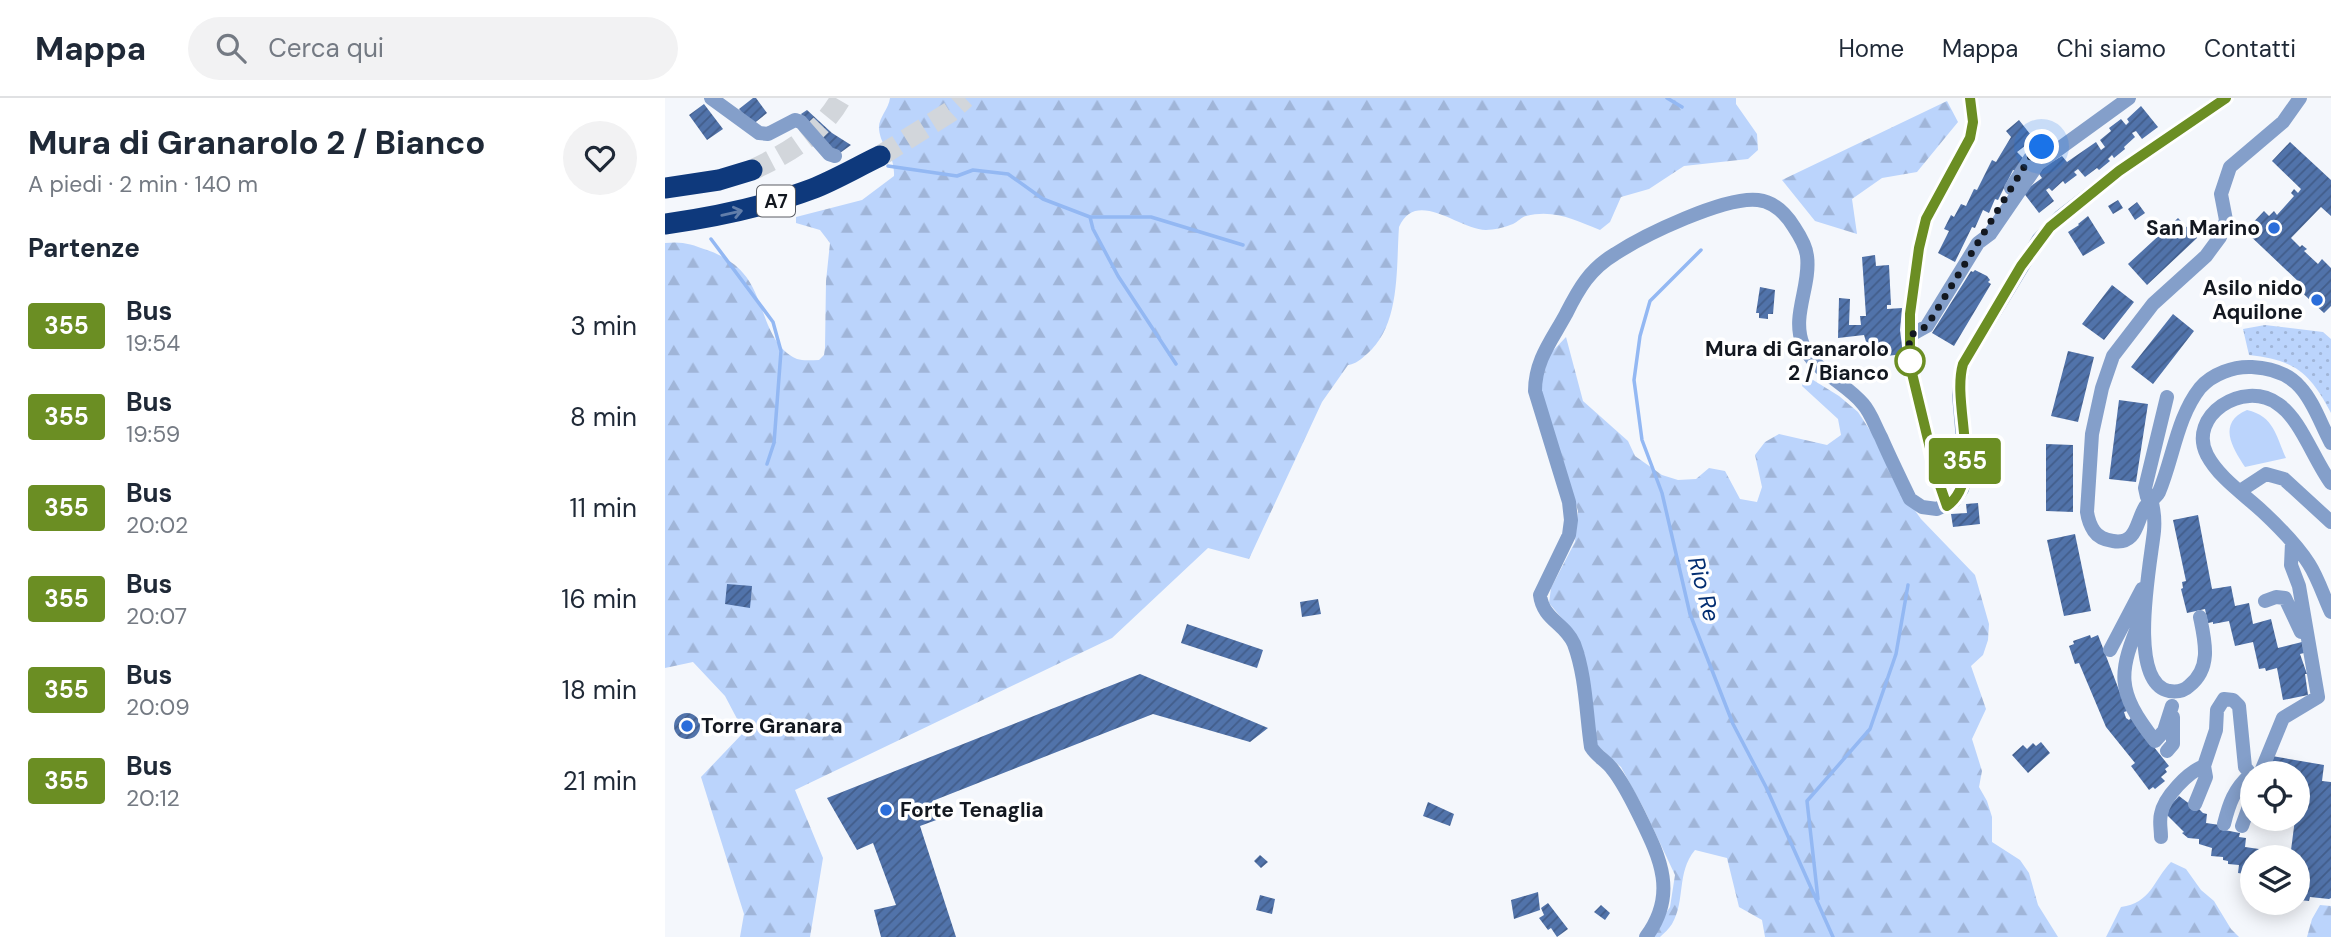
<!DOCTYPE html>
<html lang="it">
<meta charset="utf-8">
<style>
:root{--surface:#fff;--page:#f2f2f3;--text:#1f2937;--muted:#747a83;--line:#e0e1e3}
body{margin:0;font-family:"DM Sans",sans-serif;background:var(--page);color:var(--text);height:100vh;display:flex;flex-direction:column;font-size:26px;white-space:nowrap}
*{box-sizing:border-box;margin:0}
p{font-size:23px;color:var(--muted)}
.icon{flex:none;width:38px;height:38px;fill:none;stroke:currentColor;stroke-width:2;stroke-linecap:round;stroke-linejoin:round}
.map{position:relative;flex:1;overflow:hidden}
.side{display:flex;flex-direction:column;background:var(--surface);width:665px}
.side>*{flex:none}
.badge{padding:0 14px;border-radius:5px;font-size:24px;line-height:46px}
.fabs{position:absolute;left:1575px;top:663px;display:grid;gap:14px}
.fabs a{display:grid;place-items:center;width:70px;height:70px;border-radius:50%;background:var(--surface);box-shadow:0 4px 18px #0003;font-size:35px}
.you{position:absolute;width:35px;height:35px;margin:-18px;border:5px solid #fff;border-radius:50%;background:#1a73e8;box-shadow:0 0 0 10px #1a73e833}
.map>.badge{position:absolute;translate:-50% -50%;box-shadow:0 0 0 4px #fff}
h2{padding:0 28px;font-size:26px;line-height:63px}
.round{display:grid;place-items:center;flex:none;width:74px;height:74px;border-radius:37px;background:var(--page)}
.head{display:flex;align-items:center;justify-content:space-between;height:119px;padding:0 28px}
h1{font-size:33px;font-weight:800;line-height:52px}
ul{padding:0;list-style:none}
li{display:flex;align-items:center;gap:21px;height:91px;padding:0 28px}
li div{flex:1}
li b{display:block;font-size:26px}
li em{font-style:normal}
li .badge{min-width:77px;font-weight:700;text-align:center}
header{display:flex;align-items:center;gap:42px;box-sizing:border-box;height:98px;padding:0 35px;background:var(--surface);border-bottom:2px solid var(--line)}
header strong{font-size:33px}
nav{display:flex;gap:38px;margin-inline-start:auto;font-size:24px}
.search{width:490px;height:63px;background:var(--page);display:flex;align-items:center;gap:18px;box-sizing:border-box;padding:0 24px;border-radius:38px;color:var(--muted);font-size:26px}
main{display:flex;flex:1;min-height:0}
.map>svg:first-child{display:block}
</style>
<header>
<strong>Mappa</strong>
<div class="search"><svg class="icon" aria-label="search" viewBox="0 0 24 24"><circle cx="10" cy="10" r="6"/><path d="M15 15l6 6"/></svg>Cerca qui</div>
<nav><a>Home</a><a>Mappa</a><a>Chi siamo</a><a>Contatti</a></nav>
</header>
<main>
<section class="side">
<div class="head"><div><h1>Mura di Granarolo 2 / Bianco</h1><p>A piedi · 2 min · 140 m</p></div><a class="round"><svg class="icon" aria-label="heart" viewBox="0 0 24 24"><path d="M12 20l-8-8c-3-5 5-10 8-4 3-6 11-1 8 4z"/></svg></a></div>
<h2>Partenze</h2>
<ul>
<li><span class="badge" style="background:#6b8e23;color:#fff">355</span><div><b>Bus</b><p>19:54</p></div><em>3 min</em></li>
<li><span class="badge" style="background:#6b8e23;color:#fff">355</span><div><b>Bus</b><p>19:59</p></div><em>8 min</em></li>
<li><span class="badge" style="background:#6b8e23;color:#fff">355</span><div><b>Bus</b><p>20:02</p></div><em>11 min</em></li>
<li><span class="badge" style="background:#6b8e23;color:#fff">355</span><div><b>Bus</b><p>20:07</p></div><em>16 min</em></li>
<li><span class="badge" style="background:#6b8e23;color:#fff">355</span><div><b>Bus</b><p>20:09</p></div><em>18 min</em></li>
<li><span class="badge" style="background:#6b8e23;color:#fff">355</span><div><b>Bus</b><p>20:12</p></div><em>21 min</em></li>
</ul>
</section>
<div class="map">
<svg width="1666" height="839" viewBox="0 0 1666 839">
<defs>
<pattern id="grass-dots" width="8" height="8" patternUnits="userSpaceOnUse" patternTransform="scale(1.75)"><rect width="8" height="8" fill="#bbd4fc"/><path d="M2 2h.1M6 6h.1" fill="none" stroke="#a0b5d8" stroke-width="1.8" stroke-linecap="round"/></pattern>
<pattern id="forest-firs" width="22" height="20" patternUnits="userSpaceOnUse" patternTransform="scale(1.75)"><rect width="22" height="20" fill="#bbd4fc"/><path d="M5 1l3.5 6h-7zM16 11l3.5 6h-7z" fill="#a0b5d8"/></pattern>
<pattern id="building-hatch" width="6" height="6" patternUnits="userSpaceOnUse" patternTransform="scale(1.75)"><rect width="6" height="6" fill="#5173aa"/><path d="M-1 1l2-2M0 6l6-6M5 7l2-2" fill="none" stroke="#425d8a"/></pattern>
</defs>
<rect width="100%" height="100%" fill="#f4f7fc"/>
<path fill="url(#grass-dots)" d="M1600,227L1658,234L1666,241V315C1645,275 1630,262 1584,257L1578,231Z"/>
<path fill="url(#forest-firs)" d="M225,0H1071V6L1092,36L1093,52L1083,61L1019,68L984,91L956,99L945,124L935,132C910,122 889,111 861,118C856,119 853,124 848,126C841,129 828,132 821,132C793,131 751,90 734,129C731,169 736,227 702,256C696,261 691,266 683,267L657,304L584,461L543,450L447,540L130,692L158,760L145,839H75L79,816L36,679L79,634L60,598L28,564L0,570V145C17,143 26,146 42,152C54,156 69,164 78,175C100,199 99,247 132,261C138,263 147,262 154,262L159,257L160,250L161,183L165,145L155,132L131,125V119L197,102L229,78C230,54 216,51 214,31C213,20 224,11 225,0Z
M1282,3L1293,24L1252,74L1217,80L1187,101L1192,136L1150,123L1117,82Z
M901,239L918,303L963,343L970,358L997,377L1013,382L1031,381L1044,370L1060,373L1075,401L1092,404L1097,389L1090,357L1100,344L1114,336L1162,347L1176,337L1173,321L1137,288L1140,277L1174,298L1193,314L1208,337L1229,383L1256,421L1310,477L1324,526L1323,542L1318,557L1306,568L1321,611L1307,641L1317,673L1314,689L1322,703L1327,719V744L1355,762L1364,775L1373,807L1393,839H1100L1097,822L1074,809L1062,760L1030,752C1011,775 1021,802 1007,826C1004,831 999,835 995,839H985L1005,809L1010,777L979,711L956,669L932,647L910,536L884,505L886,490L910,444L913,413L875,288L884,257Z
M1506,764L1521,771L1536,792L1549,803L1566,831L1574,839H1441L1456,809C1486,805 1488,783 1506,764Z
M1655,807L1666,808V839H1642L1647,821Z"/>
<path fill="#bbd4fc" d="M1582,312C1609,318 1611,338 1621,360L1580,369C1567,349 1552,325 1582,312Z"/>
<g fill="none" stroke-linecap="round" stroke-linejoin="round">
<path stroke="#93b8f3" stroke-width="3.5" d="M1002,0L1017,9
M223,68L292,78L308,72L343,76L378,101L425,119L428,131L453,178L511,266
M425,119H486L578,147
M46,141L108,224L116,253L109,345L102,366
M1036,152L985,203L975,238L969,282L977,342L997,395L1025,516L1068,626L1101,689L1168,839
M1153,801L1142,703L1205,631L1231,556L1243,487"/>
</g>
<path fill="url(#building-hatch)" d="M88,0H91L102,15L87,27L74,11Z
M39,6L58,31L42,42L24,17Z
M1476,8L1493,29L1477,41L1471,33L1467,35L1470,39L1459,49L1460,51L1449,60L1447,57L1443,61L1445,63L1434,72L1432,70L1420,79L1413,71L1409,74L1412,77L1400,86L1398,83L1387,93L1384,90L1381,92L1389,103L1374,115L1358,94L1377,80L1372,73L1397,58L1402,64L1431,44L1436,52L1440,49L1435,42L1446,33L1444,30L1456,21L1461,27L1464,24L1462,21Z
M142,12L167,35L186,47L175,55L160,47L136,16Z
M1354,22L1369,41L1352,54L1358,60L1351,73L1348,72L1333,102L1330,101L1324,115L1318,112L1310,130L1307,129L1290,164L1273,155L1284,133L1279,131L1286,117L1289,119L1296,106L1301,108L1309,91L1312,92L1327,62L1331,64L1346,39L1341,33Z
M1625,44L1666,82V118L1656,109L1626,140L1635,149L1637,147L1642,151L1639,153L1653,166L1657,161L1666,170V208L1659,215L1631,189L1635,185L1580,133L1599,113L1604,118L1609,113L1612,117L1629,98L1626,95L1629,91L1633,95L1636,91L1607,63Z
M1453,102L1458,110L1448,116L1443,108Z
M1472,104L1480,115L1470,122L1463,111Z
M1423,118L1440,145L1418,158L1403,134L1414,127L1413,126Z
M1513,120L1532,140L1482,187L1463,166Z
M1210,157L1211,168L1224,167L1226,207H1222V211L1237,210L1235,232L1238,256L1206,260L1199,237L1173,240L1174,200L1185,201L1184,227H1196L1195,218H1201L1197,159Z
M1310,172L1322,178L1325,182L1323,184L1326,186L1289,248L1267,235L1306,173L1308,174Z
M1447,187L1469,204L1439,242L1417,226Z
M1095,189L1110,192L1108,216H1103V221L1094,220V215H1091Z
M1508,216L1529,233L1488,286L1466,269Z
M1403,253L1429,259L1413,324L1386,318Z
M1454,302L1483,306L1471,384L1444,381Z
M1381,346L1408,347V414L1381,413Z
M1313,405L1315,426L1288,429L1286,416L1302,415L1301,406Z
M1533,417L1547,491L1566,488L1570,508L1584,505L1588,526L1606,521L1613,550L1637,544L1639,555L1635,556L1642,576H1640L1643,597L1618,602L1612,570L1601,573L1600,570L1594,571L1588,544L1570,548L1564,523L1548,526V524L1543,525L1540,511L1522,515L1516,491L1518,490L1517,484L1521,483L1508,422Z
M1410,436L1426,513L1399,518L1382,442Z
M62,486L87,488L85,510L60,506Z
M653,501L656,516L637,519L635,504Z
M522,526L598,552L592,570L516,545Z
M1425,537L1426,540L1433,537L1462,613L1459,614L1461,620L1464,622L1466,620L1504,668L1500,671L1502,674L1496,679L1500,683L1490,691L1488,689L1484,692L1466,668L1470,665L1441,629L1414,565L1410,566L1404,548L1409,546L1408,543Z
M475,576L603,630L585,644L488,616L270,702L274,721L255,728L291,839H216L209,812L231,807L208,745L192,752L162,700Z
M9 628a13 13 0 1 1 26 0a13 13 0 1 1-26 0Z
M1376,644L1385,655L1363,675L1347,657L1358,647L1362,651L1368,645L1371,648Z
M1607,658L1659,667L1657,683L1666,684V800L1664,801L1645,799L1644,803L1633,802V760H1625L1630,721H1633V711H1636L1638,689L1633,688V676H1605Z
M1514,698L1526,707L1528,705L1538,715L1542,716L1541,725L1555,727L1554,731L1575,735L1574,739L1581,740L1580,749L1594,751L1593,755L1606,756L1605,760H1587V777L1573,775L1574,767L1563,766V763L1558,762V759L1546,758L1547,750L1534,746V741L1523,740L1517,735L1519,734L1499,714Z
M763,704L789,716L785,728L758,718Z
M595,757L603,764L596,770L589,763Z
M873,794L875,812L849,821L846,802Z
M595,797L610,801L607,816L591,812Z
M883,805L903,831L892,839L886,830L883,832L874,820L879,817L876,810Z
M936,807L945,815L940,822L929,814Z"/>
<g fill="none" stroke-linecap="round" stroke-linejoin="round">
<path stroke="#d2d6db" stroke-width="21" stroke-dasharray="21 10" stroke-linecap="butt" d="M215,58L285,14L300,0
M87,72C123,55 156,36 176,0"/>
<path stroke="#849fca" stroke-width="14" d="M46,0L94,35L103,36L130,22L136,24L164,56L170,58
M1635,0L1618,24L1565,69L1556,96L1561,122L1555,139L1541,158L1488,206L1448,258L1437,290L1427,336L1422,414C1423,421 1425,427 1429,433C1433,439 1441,442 1448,443C1472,447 1471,424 1480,409C1484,403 1491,400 1494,394C1508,361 1512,319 1535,290C1547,276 1569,268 1587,269C1605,270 1623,275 1635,289C1649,304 1656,327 1666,345
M1346,90L1368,56L1377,49
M1244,238L1262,228L1313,145L1325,136L1373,66L1464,0
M1502,299L1480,390L1482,399L1486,401C1489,412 1490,422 1489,433C1486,464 1461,584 1504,593C1511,594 1519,593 1524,588C1547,570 1540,543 1535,519
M1666,385C1649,362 1635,320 1613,306C1578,281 1522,318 1542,357C1554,380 1580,397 1598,414C1614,429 1632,447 1644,466C1653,480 1659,499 1666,514
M1575,393L1601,376L1619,381L1666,424
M1282,408L1272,379L1245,267V216L1254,150L1261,121L1305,40L1308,24L1305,0
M1600,503L1611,499L1620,500L1636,534
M1477,518C1453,575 1450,592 1490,643L1499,633L1507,608
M1445,552L1477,491
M1502,653L1508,646V619
M1595,676L1618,620L1653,599L1634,488L1626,467L1627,445
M1530,706L1541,679L1539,668L1551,632L1552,612L1559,601L1568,602L1574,608L1580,669L1587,678
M1559,726C1564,706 1569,691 1585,677
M1577,728L1587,700
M1496,739C1496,731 1494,723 1496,716C1499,699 1523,674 1539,668
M981,839C1013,796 995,760 975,719C967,703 959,686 948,672C942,663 932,659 926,649C921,615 921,578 909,546C900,525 878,522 875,497L904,437L906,422L904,404L870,293C870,262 887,242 901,216C914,190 925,171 950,156C979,137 1060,98 1093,102C1110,104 1121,116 1129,129C1135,138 1141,148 1142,158C1146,188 1126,218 1138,247C1150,274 1181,285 1198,306C1206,315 1210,328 1216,339C1225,360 1235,380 1245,401L1257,409L1272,411L1289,403L1297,391L1301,375L1294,297L1298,266L1374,141L1395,119L1454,73L1560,0"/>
<path stroke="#0e397c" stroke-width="21" d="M0,90L54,82L87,72
M0,126C50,119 99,109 147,91C170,82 192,69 215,58"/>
</g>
<defs><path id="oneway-shaft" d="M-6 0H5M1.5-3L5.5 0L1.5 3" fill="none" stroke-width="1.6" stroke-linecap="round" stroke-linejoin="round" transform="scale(1.75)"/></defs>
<use stroke="#627eaa" href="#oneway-shaft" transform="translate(67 115) rotate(-13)"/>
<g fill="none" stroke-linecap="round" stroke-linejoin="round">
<g stroke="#fff" stroke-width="16">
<path id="line" d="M1305,0L1308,24L1305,40L1261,121L1254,150L1245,216V267L1272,379L1282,408C1320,381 1286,307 1298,266L1356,168L1385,129L1454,73L1561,0"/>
</g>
<use href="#line" stroke="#6b8e23" stroke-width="10"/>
<path stroke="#131820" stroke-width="7" stroke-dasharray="0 12.6" d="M1245,263V267L1244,238L1262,228L1367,56L1377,49"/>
</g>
<g fill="#2a6dda" stroke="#fff" stroke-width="2.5">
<circle cx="1609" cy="130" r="7"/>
<circle cx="1652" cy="202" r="7"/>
<circle cx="22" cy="628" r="7"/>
<circle cx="221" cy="712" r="7"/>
</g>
<circle fill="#fff" stroke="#6b8e23" stroke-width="3.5" cx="1245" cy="263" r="14"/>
<g text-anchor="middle" stroke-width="7" stroke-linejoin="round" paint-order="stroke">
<rect fill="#fff" stroke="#5a5d63" stroke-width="2" x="92" y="87.5" width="38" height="31" rx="5"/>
<g font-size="19" font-weight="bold" fill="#131820">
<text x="111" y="110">A7</text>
</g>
<g font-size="21" font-weight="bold" fill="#131820" stroke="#fff" text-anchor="end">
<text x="1595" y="137">San Marino</text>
<text x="1638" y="197">Asilo nido<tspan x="1638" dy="24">Aquilone</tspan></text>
<text x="36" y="635" text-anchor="start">Torre Granara</text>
<text x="235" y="719" text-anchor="start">Forte Tenaglia</text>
</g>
<g font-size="21" font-weight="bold" fill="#131820" stroke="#fff" text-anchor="end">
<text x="1224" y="258">Mura di Granarolo<tspan x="1224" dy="24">2 / Bianco</tspan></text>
</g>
<g font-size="23" font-style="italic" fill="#032e72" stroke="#fff">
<text transform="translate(1039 491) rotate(75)" y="8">Rio Re</text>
</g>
</g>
</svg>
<div class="fabs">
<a><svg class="icon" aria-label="locate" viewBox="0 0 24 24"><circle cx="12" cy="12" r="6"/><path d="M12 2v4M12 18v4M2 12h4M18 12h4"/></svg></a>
<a><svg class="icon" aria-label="layers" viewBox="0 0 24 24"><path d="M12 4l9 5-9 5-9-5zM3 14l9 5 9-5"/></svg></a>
</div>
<div class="you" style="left:1377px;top:49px"></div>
<b class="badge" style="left:1300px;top:363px;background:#6b8e23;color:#fff">355</b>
</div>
</main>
